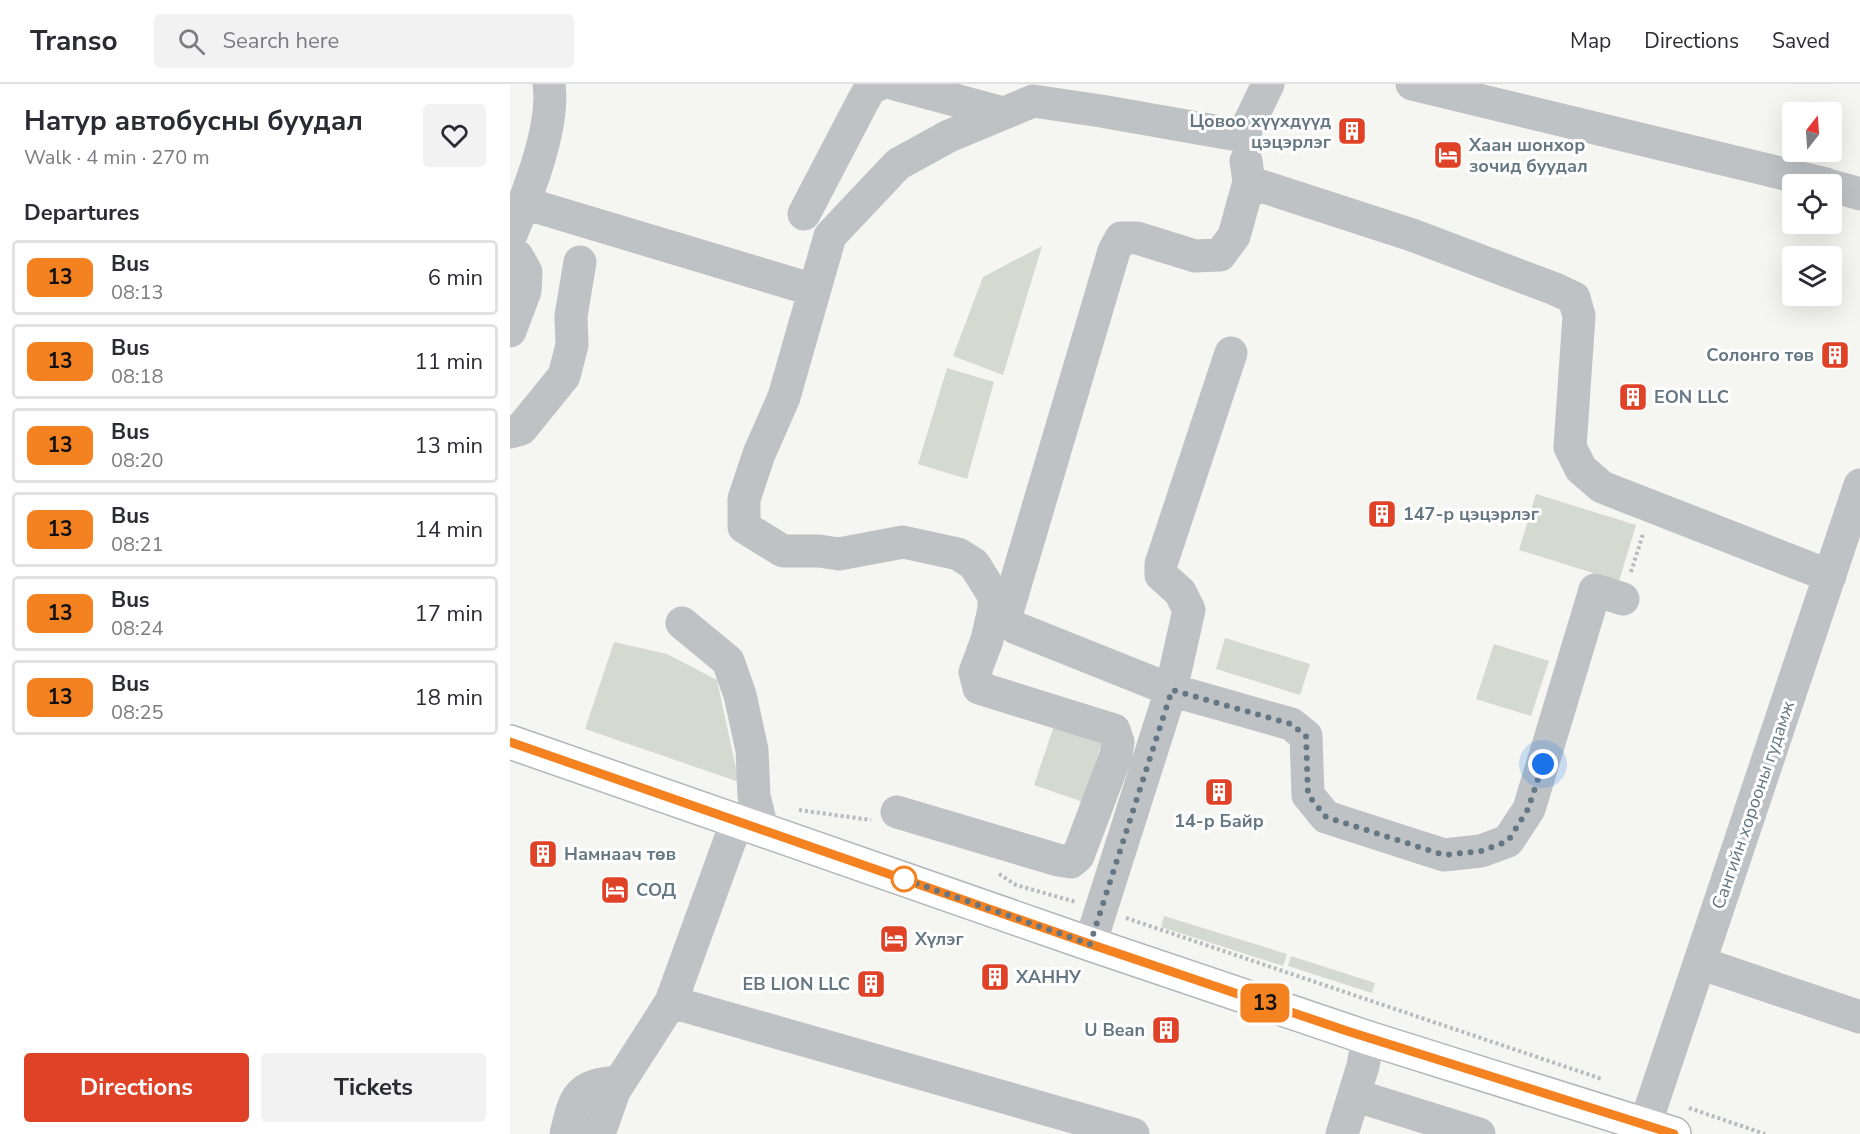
<!DOCTYPE html>
<meta charset="utf-8">
<style>
:root{--surface:#fff;--page:#f2f2f3;--text:#2b2b33;--muted:#7c7c81;--line:#e1e1e2;--accent:#df4227}
body{margin:0;font-family:"Nunito Sans",sans-serif;background:var(--page);color:var(--text);height:100vh;display:flex;flex-direction:column;font-size:22px;white-space:nowrap}
*{box-sizing:border-box;margin:0}
p{font-size:20px;color:var(--muted)}
.icon{flex:none;width:33px;height:33px;fill:none;stroke:currentColor;stroke-width:2;stroke-linecap:round;stroke-linejoin:round}
.map{position:relative;flex:1;overflow:hidden}
.drawer{display:flex;flex-direction:column;background:var(--surface);width:510px}
.drawer>*{flex:none}
.badge{padding:0 12px;border-radius:9px;font-size:21px;line-height:39px}
.needle{width:39px;rotate:17deg}
.fabs{position:absolute;left:1272px;top:18px;display:grid;gap:12px}
.fabs a{display:grid;place-items:center;width:60px;height:60px;border-radius:6px;background:var(--surface);box-shadow:0 6px 24px #0002;font-size:30px}
.you{position:absolute;width:30px;height:30px;margin:-15px;border:4px solid #fff;border-radius:50%;background:#1a73e8;box-shadow:0 0 0 9px #1a73e833}
.map>.badge{position:absolute;translate:-50% -50%;box-shadow:0 0 0 3px #fff}
h2{padding:0 24px;font-size:22px;line-height:54px}
.round{display:grid;place-items:center;flex:none;width:63px;height:63px;border-radius:6px;background:var(--page)}
.summary{display:flex;align-items:center;justify-content:space-between;height:102px;padding:0 24px}
h1{font-size:28px;font-weight:700;line-height:45px}
.action{display:flex;gap:12px;margin-top:auto;padding:12px 24px}
.action a{flex:1;height:69px;border-radius:6px;background:var(--accent);color:#fff;font-size:24px;font-weight:700;line-height:69px;text-align:center}
.action a+a{background:var(--page);color:var(--text)}
ul{padding:0;list-style:none}
li{display:flex;align-items:center;gap:18px;height:75px;margin:0 12px 9px;padding:0 12px;border:3px solid var(--line);border-radius:6px}
li div{flex:1}
li b{display:block;font-size:22px}
li em{font-style:normal}
li .badge{min-width:66px;font-weight:700;text-align:center}
header{display:flex;align-items:center;gap:36px;box-sizing:border-box;height:84px;padding:0 30px;background:var(--surface);border-bottom:2px solid var(--line)}
header strong{font-size:28px}
nav{display:flex;gap:33px;margin-inline-start:auto;font-size:21px}
.search{width:420px;height:54px;background:var(--page);display:flex;align-items:center;gap:15px;box-sizing:border-box;padding:0 21px;border-radius:6px;color:var(--muted);font-size:22px}
main{display:flex;flex:1;min-height:0}
.map>svg:first-child{display:block}
</style>
<header>
<strong>Transo</strong>
<div class="search"><svg class="icon" aria-label="search" viewBox="0 0 24 24"><circle cx="10" cy="10" r="6"/><path d="M15 15l6 6"/></svg>Search here</div>
<nav><a>Map</a><a>Directions</a><a>Saved</a></nav>
</header>
<main>
<section class="drawer">
<div class="summary"><div><h1>Натур автобусны буудал</h1><p>Walk · 4 min · 270 m</p></div><a class="round"><svg class="icon" aria-label="heart" viewBox="0 0 24 24"><path d="M12 20l-8-8c-3-5 5-10 8-4 3-6 11-1 8 4z"/></svg></a></div>
<h2>Departures</h2>
<ul>
<li><span class="badge" style="background:#f58220;color:#111">13</span><div><b>Bus</b><p>08:13</p></div><em>6 min</em></li>
<li><span class="badge" style="background:#f58220;color:#111">13</span><div><b>Bus</b><p>08:18</p></div><em>11 min</em></li>
<li><span class="badge" style="background:#f58220;color:#111">13</span><div><b>Bus</b><p>08:20</p></div><em>13 min</em></li>
<li><span class="badge" style="background:#f58220;color:#111">13</span><div><b>Bus</b><p>08:21</p></div><em>14 min</em></li>
<li><span class="badge" style="background:#f58220;color:#111">13</span><div><b>Bus</b><p>08:24</p></div><em>17 min</em></li>
<li><span class="badge" style="background:#f58220;color:#111">13</span><div><b>Bus</b><p>08:25</p></div><em>18 min</em></li>
</ul>
<div class="action"><a>Directions</a><a>Tickets</a></div>
</section>
<div class="map">
<svg width="1350" height="1050" viewBox="0 0 1350 1050">
<rect width="100%" height="100%" fill="#f5f5f1"/>
<path fill="#d5dad0" d="M532,162L493,291L443,272L473,193Z
M437,284L484,298L457,395L408,380Z
M1026,410L1126,441L1109,497L1009,466Z
M715,554L800,580L790,611L706,585Z
M104,558L157,570L207,596L229,698L75,645Z
M984,560L1039,577L1021,632L966,615Z
M544,642L592,658L573,718L524,701Z
M654,832L777,870L773,882L651,843Z
M781,872L865,899L862,909L778,882Z"/>
<g fill="none" stroke-linecap="round" stroke-linejoin="round">
<g stroke="#b1b6b9" stroke-width="36">
<path id="major" d="M0,658L580,860L858,954L1164,1050"/>
</g>
<path stroke="#b8bbbd" stroke-width="4" stroke-dasharray="3 3" stroke-linecap="butt" d="M1121,488L1133,450
M289,726L361,736
M489,790L506,801L566,818
M616,834L1092,995
M1179,1024L1255,1050"/>
<path stroke="#bec2c5" stroke-width="33" d="M385,0L493,29
M902,0L1316,100
M739,98L902,151L1045,205L1064,214L1069,232L1060,363L1071,385L1092,403L1320,492
M1322,102L1350,110
M14,119L304,206
M294,130L353,17L361,3L370,0
M0,153C17,112 45,44 39,0
M0,247L15,207L16,188L7,172
M721,269L651,480V491L670,508L679,526L661,606L506,544L495,535L484,512L464,480L448,470L393,458L329,470L309,467H273L234,443V415L249,370L274,313L320,152L388,80L439,52L523,17L591,27L733,52L758,0
M0,348L11,345L54,292L62,261L61,232L70,178
M495,535L604,167L611,154H627L685,172L710,171L724,152L739,98L736,77
M172,539L218,577L230,611L242,666L244,712L252,745
M387,728L548,776L561,778L568,772L606,671L608,658L604,646L469,604L465,588L477,556L484,525V512
M580,860L661,606L781,640L796,652L798,711L816,733L934,771L971,767L998,757L1019,725L1085,506L1113,515
M1190,879L1350,933
M161,918L623,1050
M844,1011L969,1050
M1135,1041L1350,401
M56,1050C65,1012 67,1001 109,998
M89,1050L104,1007L161,918L227,737
M832,1050L853,982L858,954"/>
<use href="#major" stroke="#fff" stroke-width="33"/>
</g>
<g fill="none" stroke-linecap="round" stroke-linejoin="round">
<g stroke="#fff" stroke-width="14">
<path id="line" d="M0,658L580,860L837,947L1164,1050"/>
</g>
<use href="#line" stroke="#f58220" stroke-width="9"/>
<path stroke="#647782" stroke-width="6" stroke-dasharray="0 10.8" d="M394,795L385,792L580,860L662,606L781,640L796,652L798,711L816,733L934,771L971,767L998,757L1018,725L1033,680"/>
</g>
<defs>
<g id="building-square" transform="scale(1.5)"><rect x="-9" y="-9" width="18" height="18" rx="4" fill="#df4227" stroke="#fff"/><path d="M-4-6H4V6H1V3H-1V6H-4ZM-2.5-4.3h1.7v1.8h-1.7ZM.8-4.3h1.7v1.8H.8ZM-2.5-1h1.7V.8h-1.7ZM.8-1h1.7V.8H.8Z" fill="#fff"/></g>
<g id="hotel-square" transform="scale(1.5)"><rect x="-9" y="-9" width="18" height="18" rx="4" fill="#df4227" stroke="#fff"/><path d="M-6-4.5h1.5V1H6V5H4.5V3h-9V5H-6ZM-4 0a1.8 1.8 0 1 1 3.6 0ZM.5 0V-2.5h3Q6-2.5 6 0Z" fill="#fff"/></g>
</defs>
<g fill-rule="evenodd">
<use href="#building-square" x="842" y="47"/>
<use href="#hotel-square" x="938" y="71"/>
<use href="#building-square" x="1325" y="271"/>
<use href="#building-square" x="1123" y="313"/>
<use href="#building-square" x="872" y="430"/>
<use href="#building-square" x="709" y="708"/>
<use href="#building-square" x="33" y="770"/>
<use href="#hotel-square" x="105" y="806"/>
<use href="#hotel-square" x="384" y="855"/>
<use href="#building-square" x="485" y="893"/>
<use href="#building-square" x="361" y="900"/>
<use href="#building-square" x="656" y="946"/>
</g>
<circle fill="#fff" stroke="#f58220" stroke-width="3" cx="394" cy="795" r="12"/>
<g text-anchor="middle" stroke-width="6" stroke-linejoin="round" paint-order="stroke">
<g font-size="18" font-weight="bold" fill="#647782" stroke="#fff" text-anchor="start">
<text x="821" y="43" text-anchor="end">Цовоо хүүхдүүд<tspan x="821" dy="21">цэцэрлэг</tspan></text>
<text x="959" y="67">Хаан шонхор<tspan x="959" dy="21">зочид буудал</tspan></text>
<text x="1304" y="277" text-anchor="end">Солонго төв</text>
<text x="1144" y="319">EON LLC</text>
<text x="893" y="436">147-р цэцэрлэг</text>
<text x="709" y="743" text-anchor="middle">14-р Байр</text>
<text x="54" y="776">Намнаач төв</text>
<text x="126" y="812">СОД</text>
<text x="405" y="861">Хүлэг</text>
<text x="506" y="899">ХАННУ</text>
<text x="340" y="906" text-anchor="end">EB LION LLC</text>
<text x="635" y="952" text-anchor="end">U Bean</text>
</g>
<g font-size="18" fill="#647782" stroke="#fff">
<text transform="translate(1243 721) rotate(-71)" y="6">Сангийн хорооны гудамж</text>
</g>
</g>
</svg>
<div class="fabs">
<a><svg class="needle" viewBox="-14 -14 28 28"><path d="M0-13l5 13h-10z" fill="#e53935"/><path d="M0 13l5-13h-10z" fill="#7c7c81"/></svg></a>
<a><svg class="icon" aria-label="locate" viewBox="0 0 24 24"><circle cx="12" cy="12" r="6"/><path d="M12 2v4M12 18v4M2 12h4M18 12h4"/></svg></a>
<a><svg class="icon" aria-label="layers" viewBox="0 0 24 24"><path d="M12 4l9 5-9 5-9-5zM3 14l9 5 9-5"/></svg></a>
</div>
<div class="you" style="left:1033px;top:680px"></div>
<b class="badge" style="left:755px;top:919px;background:#f58220;color:#111">13</b>
</div>
</main>
